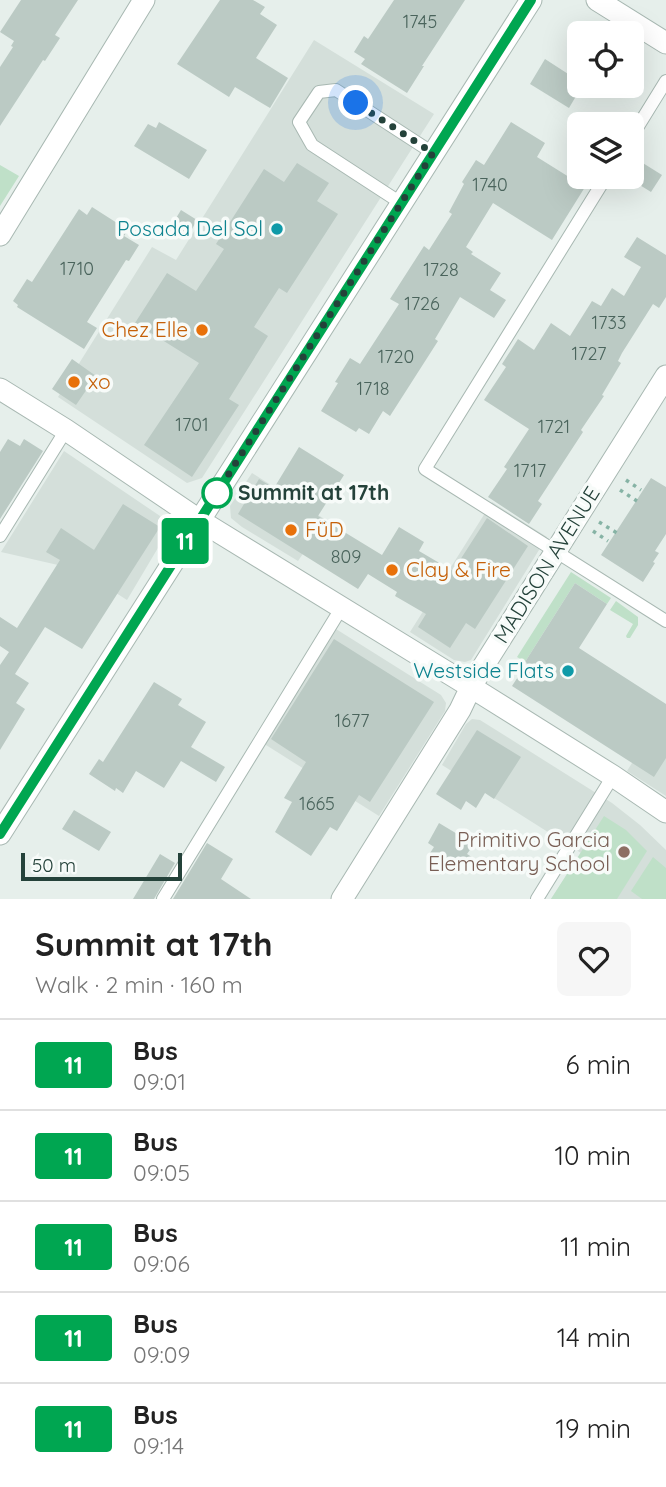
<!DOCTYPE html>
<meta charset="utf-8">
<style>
:root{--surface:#fff;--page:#f6f6f6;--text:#222;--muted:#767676;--line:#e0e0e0}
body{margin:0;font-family:Quicksand,sans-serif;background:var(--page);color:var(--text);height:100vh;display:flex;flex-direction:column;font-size:26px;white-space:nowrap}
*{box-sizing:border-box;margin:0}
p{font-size:23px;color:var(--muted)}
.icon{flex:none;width:38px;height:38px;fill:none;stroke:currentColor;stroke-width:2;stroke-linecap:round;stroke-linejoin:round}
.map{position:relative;height:899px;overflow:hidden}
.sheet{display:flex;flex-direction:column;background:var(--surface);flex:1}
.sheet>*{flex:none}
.badge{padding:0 14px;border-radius:5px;font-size:24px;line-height:46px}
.controls{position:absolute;left:567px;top:21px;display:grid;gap:14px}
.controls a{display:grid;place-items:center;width:77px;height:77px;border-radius:10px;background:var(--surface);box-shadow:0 7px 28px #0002;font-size:35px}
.scale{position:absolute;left:21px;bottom:18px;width:161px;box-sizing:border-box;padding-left:7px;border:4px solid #24423a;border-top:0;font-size:19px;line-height:24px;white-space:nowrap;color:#24423a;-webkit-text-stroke:5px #f7fbf9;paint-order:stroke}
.you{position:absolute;width:35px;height:35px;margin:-18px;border:5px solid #fff;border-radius:50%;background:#1a73e8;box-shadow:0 0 0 10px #1a73e833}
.map>.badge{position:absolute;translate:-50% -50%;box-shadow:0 0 0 4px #fff}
.round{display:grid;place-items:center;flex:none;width:74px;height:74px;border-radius:10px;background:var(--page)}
.head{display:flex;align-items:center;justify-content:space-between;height:119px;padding:0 35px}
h1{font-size:33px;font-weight:700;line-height:52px}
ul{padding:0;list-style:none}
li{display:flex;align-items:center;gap:21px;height:91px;padding:0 35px;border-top:2px solid var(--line)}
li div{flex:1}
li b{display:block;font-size:26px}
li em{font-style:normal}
li .badge{min-width:77px;font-weight:700;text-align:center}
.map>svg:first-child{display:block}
</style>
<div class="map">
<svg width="666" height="899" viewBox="0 0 666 899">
<rect width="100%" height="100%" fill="#e6efeb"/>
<path fill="#d4dfda" d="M314,40L434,114L202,478L187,483L58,397L152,247L176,260Z
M64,451L163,518L168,525V531L127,600L80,570L1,552Z
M252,473L326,520L298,561L242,527L231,518L230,506Z
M492,502L547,537L471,660L465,662L454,660L410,632Z
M328,624L441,695L446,703L445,711L379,816L258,740Z
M666,709V796L627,771Z
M472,719L480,720L612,803L640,825L666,850V899H551L581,853L442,765L466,724Z"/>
<path fill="#bfe0c8" d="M0,165L19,176L0,206Z
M571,572L611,598L607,604L575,583L525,662L517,657Z
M616,601L638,617V625L630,638H627L626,636L633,624L610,610Z
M604,816L626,830L647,851L617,899H551Z
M653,857L666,868V899H642L631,891Z"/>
<path fill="#bbcac4" d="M21,0H78L55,35L60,38L45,61L43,60L0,126V67L13,47L11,46L14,41L0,32Z
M220,0H253L265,7L260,14L277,25L256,58L288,78L270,108L235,87L229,97L177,64Z
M394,0H465L422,66H424L407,93L361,64L365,59L354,52L364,36L368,39Z
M545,59L579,81V86H582L569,108L530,84Z
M159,122L207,150L189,179L134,146L148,124L156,128Z
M511,122L545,143L537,157L585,187L552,240L493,203L466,247L473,252L471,254L501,273L490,290L506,300L494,318L460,297L435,339L438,341L390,416L383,411L369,434L359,428L356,432L321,411L338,383L335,382L350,358L360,364L399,304L390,299L424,246L429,250L452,214L449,212L464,184L462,182L476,160L484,165Z
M638,160L662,175L651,192L627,177H632V170Z
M297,163L329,183L317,201L338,214L287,293L279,288L254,327L268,336L229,399L239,405L192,477L144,445L199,363L135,323L167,273L196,291L224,249L216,244L264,169L284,182Z
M92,207L128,230L124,236L139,245L129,261L126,260L87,322L97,328L84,349L17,307L18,305L13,301L27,279L32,282L79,209L87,215Z
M181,210L197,220L187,238L170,228Z
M637,237L666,255V297L659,308L653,304L622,353L618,361L621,363L602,395L604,396L581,430L583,432L538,501L542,504L529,524L488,497L507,469L504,467L529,429L484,400L506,367L502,364L518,339L534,350L551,323L570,336L592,301L601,306L612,288L624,296L641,267L624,257Z
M72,359L96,376L76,405L52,389Z
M8,439L20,446L24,439L43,451L0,519V452Z
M299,447L344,475L318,516L382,555L399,527L424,542L419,551L453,571L487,518L528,546L475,629L466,623L450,648L418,627L426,614L395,596L397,592L368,574L358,589L238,514L259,479L274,488Z
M651,478L666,487V534L655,551L659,553L653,562L655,563L643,582L601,555Z
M123,504L160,527L82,649L45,627L15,674L29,683L16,703L25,709L0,750V665L9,652L0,646V617L17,628L60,560L46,552L61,528L94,550Z
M575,583L607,604L579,648L666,704V758L654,777L512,686L527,663L525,662Z
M334,639L434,702L370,802L359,795L337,831L330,827L311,856L275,832L292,802L284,798L306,762L271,739Z
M154,682L182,699L178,705L206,722L191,747L225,767L216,782L181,761L164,788L136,771L123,793L116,788L115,791L89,774L99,759L103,762Z
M477,730L521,757L494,799L485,793L476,808L466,801L461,810L436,794Z
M74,810L111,832L99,851L62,829Z
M439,823L474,844L467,854L475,859L466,873L455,866L453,871L428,856L434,847L428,843Z
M207,843L233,859L221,879L251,899H173Z
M160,854L175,863L154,899H133Z"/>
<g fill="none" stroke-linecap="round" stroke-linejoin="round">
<g stroke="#a8b8b2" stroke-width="14">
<path id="service" d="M632,136L666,81
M606,177L425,469L666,621
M401,203L312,145L299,122L319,92L336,90L433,153
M0,536L66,430
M163,899L342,607
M537,899L613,776"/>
</g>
<g stroke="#a8b8b2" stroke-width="23">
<path id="minor" d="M597,0L666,43
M0,235L144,0
M0,389L66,430L199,520L471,687L613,776L666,812
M0,834L531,0
M342,899L460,710L471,687L481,670L666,376"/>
</g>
<path stroke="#86b3a5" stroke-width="3.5" stroke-dasharray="3.5 5" stroke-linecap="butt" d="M626,480L641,490
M620,490L637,501
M599,522L617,533
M593,531L608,541"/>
<use href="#service" stroke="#fff" stroke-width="12"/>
<use href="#minor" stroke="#fff" stroke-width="21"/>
</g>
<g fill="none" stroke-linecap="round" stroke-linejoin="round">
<g stroke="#fff" stroke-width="16">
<path id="line" d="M0,834L531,0"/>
</g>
<use href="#line" stroke="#00a651" stroke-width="10"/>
<path stroke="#24423a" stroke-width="7" stroke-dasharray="0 12.6" d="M217,493L216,494L433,153L356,103"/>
</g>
<g fill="#0f9aa8" stroke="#f7fbf9" stroke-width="2.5">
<circle cx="277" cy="229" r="7"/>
<circle cx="568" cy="671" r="7"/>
</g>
<g fill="#e8710a" stroke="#f7fbf9" stroke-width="2.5">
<circle cx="202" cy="330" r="7"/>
<circle cx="74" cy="382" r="7"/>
<circle cx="291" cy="530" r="7"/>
<circle cx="392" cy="570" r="7"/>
</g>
<circle fill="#fff" stroke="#00a651" stroke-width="3.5" cx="217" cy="493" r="14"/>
<circle fill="#8d6e63" stroke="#f7fbf9" stroke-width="2.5" cx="624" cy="852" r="7"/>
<g text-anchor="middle" stroke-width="7" stroke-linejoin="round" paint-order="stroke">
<g font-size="18" fill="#4a645c">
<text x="420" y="28">1745</text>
<text x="490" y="191">1740</text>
<text x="77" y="275">1710</text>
<text x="441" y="276">1728</text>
<text x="422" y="310">1726</text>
<text x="609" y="329">1733</text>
<text x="589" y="360">1727</text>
<text x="396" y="363">1720</text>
<text x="373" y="395">1718</text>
<text x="192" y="431">1701</text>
<text x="554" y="433">1721</text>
<text x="530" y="477">1717</text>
<text x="346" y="563">809</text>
<text x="352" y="727">1677</text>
<text x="317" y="810">1665</text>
</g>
<g font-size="21" fill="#0d838f" stroke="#f7fbf9" text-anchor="end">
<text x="263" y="236">Posada Del Sol</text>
<text x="554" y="678">Westside Flats</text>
</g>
<g font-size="21" fill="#c56008" stroke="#f7fbf9" text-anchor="start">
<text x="188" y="337" text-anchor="end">Chez Elle</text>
<text x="88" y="389">xo</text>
<text x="305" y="537">FüD</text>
<text x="406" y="577">Clay &amp; Fire</text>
</g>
<g font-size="21" font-weight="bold" fill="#24423a" stroke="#f7fbf9" text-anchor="start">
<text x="238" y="500">Summit at 17th</text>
</g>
<g font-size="21" fill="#24423a" stroke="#f7fbf9">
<text transform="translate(547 565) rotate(-58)" y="7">MADISON AVENUE</text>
</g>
<g font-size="21" fill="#785e54" stroke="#f7fbf9" text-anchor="end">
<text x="610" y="847">Primitivo Garcia<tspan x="610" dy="24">Elementary School</tspan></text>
</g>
</g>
</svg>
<div class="controls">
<a><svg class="icon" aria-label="locate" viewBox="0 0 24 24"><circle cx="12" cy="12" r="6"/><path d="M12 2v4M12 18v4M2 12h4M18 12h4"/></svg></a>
<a><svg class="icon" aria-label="layers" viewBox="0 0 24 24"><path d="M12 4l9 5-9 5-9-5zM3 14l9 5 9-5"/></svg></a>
</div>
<div class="scale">50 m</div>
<div class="you" style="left:356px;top:103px"></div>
<b class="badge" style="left:185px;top:541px;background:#00a651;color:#fff">11</b>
</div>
<section class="sheet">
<div class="head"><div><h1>Summit at 17th</h1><p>Walk · 2 min · 160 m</p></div><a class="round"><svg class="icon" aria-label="heart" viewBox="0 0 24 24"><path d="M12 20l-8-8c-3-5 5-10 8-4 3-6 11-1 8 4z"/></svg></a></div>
<ul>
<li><span class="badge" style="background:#00a651;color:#fff">11</span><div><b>Bus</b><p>09:01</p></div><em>6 min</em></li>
<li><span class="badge" style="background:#00a651;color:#fff">11</span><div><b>Bus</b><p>09:05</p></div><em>10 min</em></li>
<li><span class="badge" style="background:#00a651;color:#fff">11</span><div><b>Bus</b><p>09:06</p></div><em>11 min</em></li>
<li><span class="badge" style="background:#00a651;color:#fff">11</span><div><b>Bus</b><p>09:09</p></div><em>14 min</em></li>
<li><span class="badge" style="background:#00a651;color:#fff">11</span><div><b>Bus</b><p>09:14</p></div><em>19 min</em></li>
</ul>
</section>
